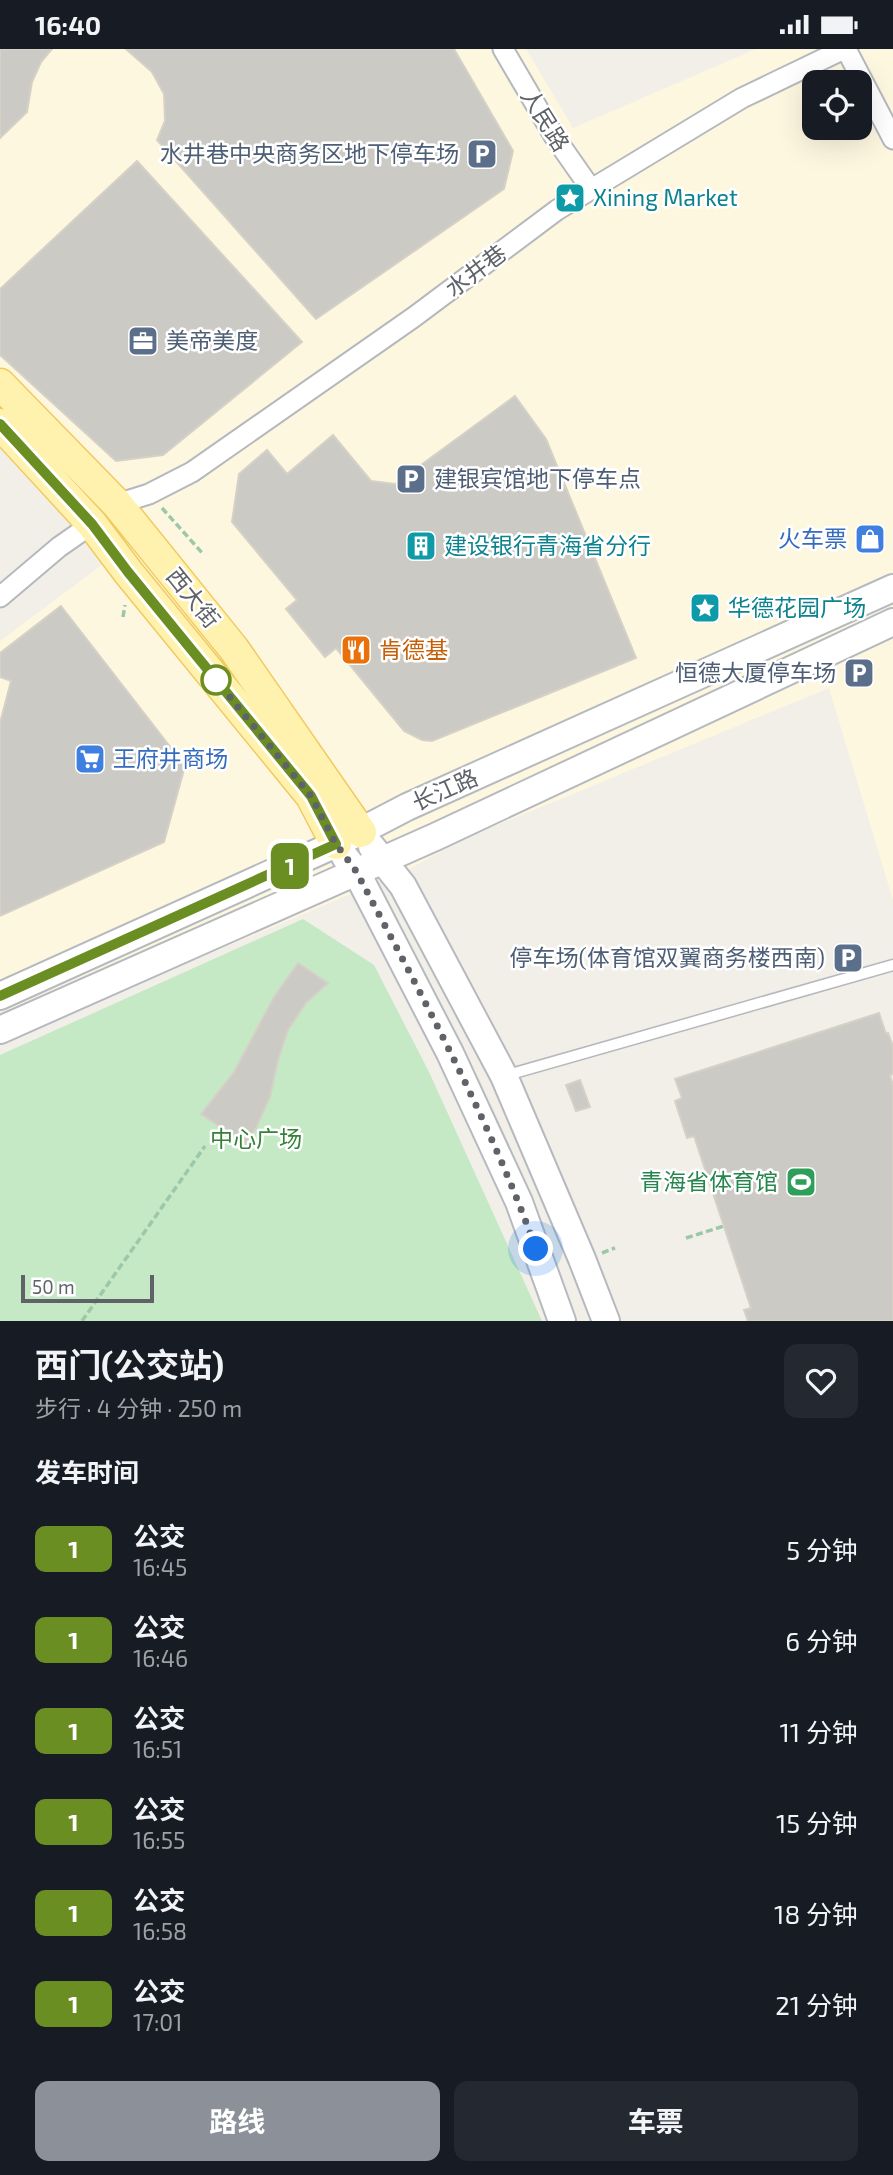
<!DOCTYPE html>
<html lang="zh">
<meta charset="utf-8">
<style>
:root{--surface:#171b24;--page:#242831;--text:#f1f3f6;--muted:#9ea1a6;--accent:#8c9099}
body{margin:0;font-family:"Exo 2","Noto Sans SC",sans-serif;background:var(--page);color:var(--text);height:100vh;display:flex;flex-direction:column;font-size:26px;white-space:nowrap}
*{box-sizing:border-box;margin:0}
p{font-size:23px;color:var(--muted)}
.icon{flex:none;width:38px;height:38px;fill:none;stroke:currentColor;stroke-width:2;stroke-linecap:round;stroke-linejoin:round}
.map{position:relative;height:1272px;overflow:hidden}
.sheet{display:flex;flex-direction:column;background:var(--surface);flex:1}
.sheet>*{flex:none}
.badge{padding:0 14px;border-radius:10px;font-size:24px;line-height:46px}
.buttons{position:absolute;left:802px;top:21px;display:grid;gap:14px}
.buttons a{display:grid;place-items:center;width:70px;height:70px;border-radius:14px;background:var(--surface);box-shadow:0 7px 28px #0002;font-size:35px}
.scale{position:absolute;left:21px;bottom:18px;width:133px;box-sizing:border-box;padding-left:7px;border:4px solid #5f6368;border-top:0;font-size:19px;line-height:24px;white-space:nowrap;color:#5f6368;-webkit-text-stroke:5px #fff;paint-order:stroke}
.you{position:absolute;width:35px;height:35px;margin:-18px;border:5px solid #fff;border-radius:50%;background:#1a73e8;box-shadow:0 0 0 10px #1a73e833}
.map>.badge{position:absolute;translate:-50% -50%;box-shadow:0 0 0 4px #fff}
h2{padding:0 35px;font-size:26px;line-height:63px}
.round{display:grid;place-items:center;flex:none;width:74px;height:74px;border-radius:14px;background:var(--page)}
.headline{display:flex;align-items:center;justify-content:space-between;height:119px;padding:0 35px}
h1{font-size:33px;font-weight:700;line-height:52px}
.action{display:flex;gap:14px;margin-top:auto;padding:14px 35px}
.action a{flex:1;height:80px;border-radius:14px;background:var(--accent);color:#fff;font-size:28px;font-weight:700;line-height:80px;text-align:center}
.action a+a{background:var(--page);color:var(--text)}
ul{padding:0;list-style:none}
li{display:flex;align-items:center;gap:21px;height:91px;padding:0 35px}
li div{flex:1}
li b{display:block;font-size:26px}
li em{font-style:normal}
li .badge{min-width:77px;font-weight:700;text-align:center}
.status{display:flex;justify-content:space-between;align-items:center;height:49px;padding:0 35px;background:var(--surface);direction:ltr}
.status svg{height:19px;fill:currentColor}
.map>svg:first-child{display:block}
</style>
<div class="status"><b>16:40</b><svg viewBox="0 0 49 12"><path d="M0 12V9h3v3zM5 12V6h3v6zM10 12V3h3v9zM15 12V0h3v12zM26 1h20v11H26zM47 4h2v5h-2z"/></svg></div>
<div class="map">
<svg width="893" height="1272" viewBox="0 0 893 1272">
<rect width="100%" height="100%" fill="#f1efe8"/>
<path fill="#fef7e0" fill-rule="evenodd" d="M0,0H526L573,79L756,0H893V851L829,639L466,789L407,821L16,987L0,957V592L142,486L0,323ZM814,33H859V79H814Z"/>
<path fill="#c5e8c5" d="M303,870L374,916L429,1023L542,1272H0V1006Z"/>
<path fill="#cccac5" stroke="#d6d1c6" stroke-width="2" d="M0,0H52L41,13L32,33L27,63L0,89Z
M126,0H454L513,102L504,140L316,270L157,91L165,72L164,45L152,23Z
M137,112L302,293L163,406L116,412L0,306V240Z
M515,347L546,390L636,609L432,692L422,691L404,682L336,599L325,608L286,560L297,551L232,473L239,425L267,401L287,425L333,386L371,432L395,435Z
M61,557L185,717L164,793L0,867V674L11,632L0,628V604Z
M298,914L328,934L306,954L288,981L278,1011L270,1048L256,1079L245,1095L201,1065L234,1023L274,948Z
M879,964L886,985L888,984L893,997V1025L890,1026L893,1036V1272H748L744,1261L751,1259L694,1087L687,1089L675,1052L682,1049L675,1030Z
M580,1031L590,1058L576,1062L566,1036Z"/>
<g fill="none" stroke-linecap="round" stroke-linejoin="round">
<g stroke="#b5b8bc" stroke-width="13">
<path id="lane" d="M504,1027L893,916"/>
</g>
<g stroke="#b5b8bc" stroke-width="23">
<path id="street" d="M503,0L554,87L591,140
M846,0L893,90
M117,455L149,445L192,423L414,268L557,161L742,49L844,0
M0,548L59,498L92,475"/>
</g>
<g stroke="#b6babf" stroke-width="30">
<path id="secondary" d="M372,798L403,837L504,1027L582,1210L606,1272
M345,808L356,822L450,1004L519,1153L562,1272
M0,947L336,795L407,758L893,539
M0,981L435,788L893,573"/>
</g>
<g stroke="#f2c960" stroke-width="33">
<path id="primary" d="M0,335L117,455L234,600L361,783
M0,375L92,475L128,523L311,747L336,795"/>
</g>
<path stroke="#9cc7a9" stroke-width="3.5" stroke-dasharray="7 3.5" stroke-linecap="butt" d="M162,459L204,506
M123,568L125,556
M686,1189L724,1177
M602,1204L615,1199
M82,1272L205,1097"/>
<use href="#lane" stroke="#fff" stroke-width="10"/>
<use href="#street" stroke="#fff" stroke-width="19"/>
<use href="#secondary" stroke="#fff" stroke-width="26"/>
<use href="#primary" stroke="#fff2af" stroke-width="30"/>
</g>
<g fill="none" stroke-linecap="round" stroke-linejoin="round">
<g stroke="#fff" stroke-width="16">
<path id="line" d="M0,375L92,475L128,523L311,747L336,795L0,947"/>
</g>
<use href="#line" stroke="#6b8e23" stroke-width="10"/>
<path stroke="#5f6368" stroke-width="7" stroke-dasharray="0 12.6" d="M216,631L211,625L311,747L336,795L356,822C421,945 489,1069 536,1200"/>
</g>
<defs>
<g id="parking-square" transform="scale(1.575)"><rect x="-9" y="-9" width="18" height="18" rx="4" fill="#5c6f8a" stroke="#fff"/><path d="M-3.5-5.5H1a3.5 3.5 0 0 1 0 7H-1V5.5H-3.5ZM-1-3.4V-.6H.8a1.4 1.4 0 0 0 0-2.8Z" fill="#fff"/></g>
<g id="sight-square" transform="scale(1.575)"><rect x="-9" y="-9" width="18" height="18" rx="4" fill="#0f9aa8" stroke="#fff"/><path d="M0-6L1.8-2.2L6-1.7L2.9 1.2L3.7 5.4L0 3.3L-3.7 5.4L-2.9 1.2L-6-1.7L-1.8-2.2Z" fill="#fff"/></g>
<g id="office-square" transform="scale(1.575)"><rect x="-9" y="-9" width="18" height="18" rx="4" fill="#5c6f8a" stroke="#fff"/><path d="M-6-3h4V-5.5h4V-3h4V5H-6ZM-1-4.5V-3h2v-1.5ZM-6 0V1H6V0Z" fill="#fff"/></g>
<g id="shop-square" transform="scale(1.575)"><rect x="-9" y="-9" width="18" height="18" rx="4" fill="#3f7fe0" stroke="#fff"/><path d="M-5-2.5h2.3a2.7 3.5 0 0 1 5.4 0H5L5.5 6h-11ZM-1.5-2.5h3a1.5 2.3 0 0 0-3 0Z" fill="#fff"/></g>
<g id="building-square" transform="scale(1.575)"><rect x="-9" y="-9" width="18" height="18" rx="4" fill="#0f9aa8" stroke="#fff"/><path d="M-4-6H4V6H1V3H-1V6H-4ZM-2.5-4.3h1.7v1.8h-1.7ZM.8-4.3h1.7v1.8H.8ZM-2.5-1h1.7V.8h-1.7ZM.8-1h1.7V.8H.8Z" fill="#fff"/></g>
<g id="restaurant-square" transform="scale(1.575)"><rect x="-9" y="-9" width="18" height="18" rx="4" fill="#e8710a" stroke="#fff"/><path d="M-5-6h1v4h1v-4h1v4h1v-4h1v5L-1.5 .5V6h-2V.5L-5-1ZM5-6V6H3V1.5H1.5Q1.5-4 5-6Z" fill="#fff"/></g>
<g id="supermarket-square" transform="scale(1.575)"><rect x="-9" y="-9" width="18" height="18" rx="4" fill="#3f7fe0" stroke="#fff"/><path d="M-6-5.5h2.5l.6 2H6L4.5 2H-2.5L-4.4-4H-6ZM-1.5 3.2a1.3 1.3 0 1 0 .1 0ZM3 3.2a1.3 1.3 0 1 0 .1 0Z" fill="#fff"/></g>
<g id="stadium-square" transform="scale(1.575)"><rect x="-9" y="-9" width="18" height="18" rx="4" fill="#2e9e5b" stroke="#fff"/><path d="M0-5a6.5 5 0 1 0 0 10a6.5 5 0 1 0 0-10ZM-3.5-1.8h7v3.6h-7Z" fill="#fff"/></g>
</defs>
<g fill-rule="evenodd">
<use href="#parking-square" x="482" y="105"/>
<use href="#sight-square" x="570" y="149"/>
<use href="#office-square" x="143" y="292"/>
<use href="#parking-square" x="411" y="430"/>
<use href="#shop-square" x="870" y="490"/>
<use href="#building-square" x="421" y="497"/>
<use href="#sight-square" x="705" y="559"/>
<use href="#restaurant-square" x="356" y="601"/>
<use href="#parking-square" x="859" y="624"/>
<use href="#supermarket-square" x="90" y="710"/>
<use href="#parking-square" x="848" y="909"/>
<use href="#stadium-square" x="801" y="1133"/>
</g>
<circle fill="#fff" stroke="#6b8e23" stroke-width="3.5" cx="216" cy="631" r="14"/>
<g text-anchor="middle" stroke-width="5" stroke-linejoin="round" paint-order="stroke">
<g font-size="23" fill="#5f6368" stroke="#fff">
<text transform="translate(545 71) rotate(58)" y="8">人民路</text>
<text transform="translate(476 222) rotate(-37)" y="8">水井巷</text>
<text transform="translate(193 549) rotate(51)" y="8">西大街</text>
<text transform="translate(445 741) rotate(-24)" y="8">长江路</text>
</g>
<g font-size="23" fill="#4e5e75" stroke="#fff" text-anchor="end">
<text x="459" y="113">水井巷中央商务区地下停车场</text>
<text x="166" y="300" text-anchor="start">美帝美度</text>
<text x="434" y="438" text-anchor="start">建银宾馆地下停车点</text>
<text x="836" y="632">恒德大厦停车场</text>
<text x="825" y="917">停车场(体育馆双翼商务楼西南)</text>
</g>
<g font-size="23" fill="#0d838f" stroke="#fff" text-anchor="start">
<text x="593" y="157">Xining Market</text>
<text x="444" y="505">建设银行青海省分行</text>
<text x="728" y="567">华德花园广场</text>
</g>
<g font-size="23" fill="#366cbe" stroke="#fff" text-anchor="end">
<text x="847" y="498">火车票</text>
<text x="113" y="718" text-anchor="start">王府井商场</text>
</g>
<g font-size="23" fill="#c56008" stroke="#fff" text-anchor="start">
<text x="379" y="609">肯德基</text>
</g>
<g font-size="23" fill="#348238" stroke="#fff">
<text x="256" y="1098">中心广场</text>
</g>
<g font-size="23" fill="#27864d" stroke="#fff" text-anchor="end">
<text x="778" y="1141">青海省体育馆</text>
</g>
</g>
</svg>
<div class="buttons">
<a><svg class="icon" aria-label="locate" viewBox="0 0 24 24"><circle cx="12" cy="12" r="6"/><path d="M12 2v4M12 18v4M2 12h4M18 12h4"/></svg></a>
</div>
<div class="scale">50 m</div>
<div class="you" style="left:536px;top:1200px"></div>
<b class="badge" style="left:290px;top:817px;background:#6b8e23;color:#fff">1</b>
</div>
<section class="sheet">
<div class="headline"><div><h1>西门(公交站)</h1><p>步行 · 4 分钟 · 250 m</p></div><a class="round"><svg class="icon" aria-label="heart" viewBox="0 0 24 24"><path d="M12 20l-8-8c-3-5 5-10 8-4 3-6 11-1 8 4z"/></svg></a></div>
<h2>发车时间</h2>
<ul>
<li><span class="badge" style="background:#6b8e23;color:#fff">1</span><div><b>公交</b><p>16:45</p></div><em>5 分钟</em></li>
<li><span class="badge" style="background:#6b8e23;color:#fff">1</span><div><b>公交</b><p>16:46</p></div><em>6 分钟</em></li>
<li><span class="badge" style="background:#6b8e23;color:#fff">1</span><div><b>公交</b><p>16:51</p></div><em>11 分钟</em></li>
<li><span class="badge" style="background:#6b8e23;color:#fff">1</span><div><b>公交</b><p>16:55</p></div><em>15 分钟</em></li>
<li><span class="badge" style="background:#6b8e23;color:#fff">1</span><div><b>公交</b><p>16:58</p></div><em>18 分钟</em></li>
<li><span class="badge" style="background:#6b8e23;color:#fff">1</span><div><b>公交</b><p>17:01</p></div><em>21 分钟</em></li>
</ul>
<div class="action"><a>路线</a><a>车票</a></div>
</section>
